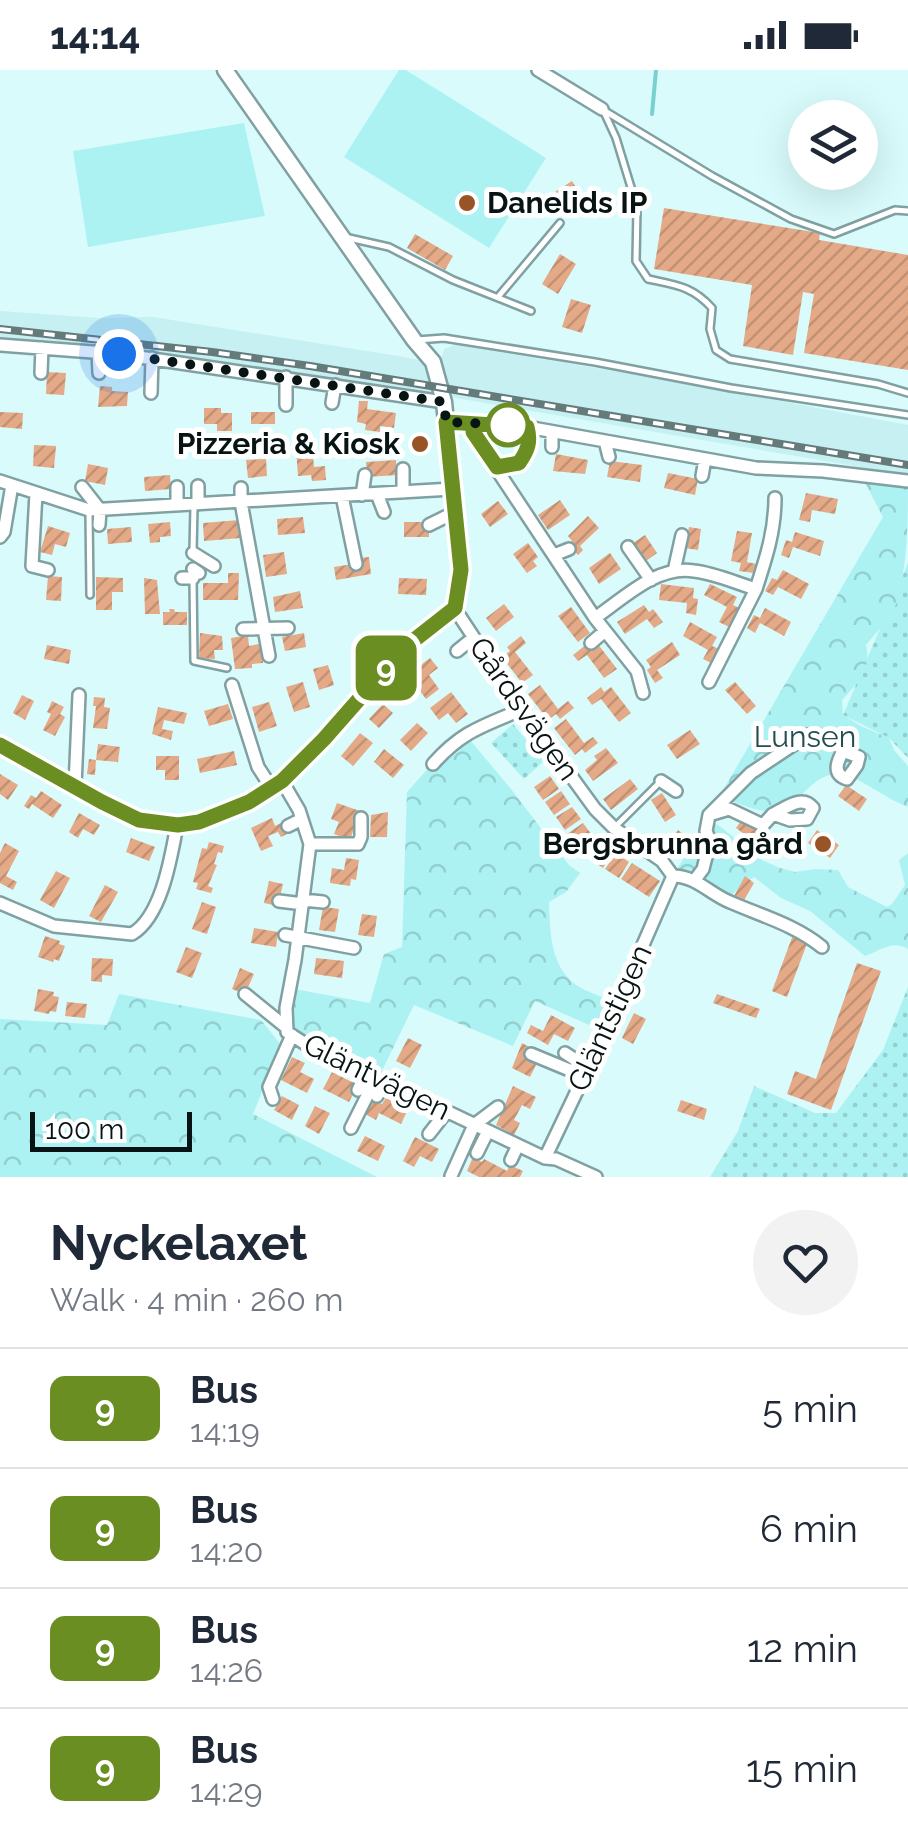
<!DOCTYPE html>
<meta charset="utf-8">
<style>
:root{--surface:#fff;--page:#f2f2f3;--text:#1f2937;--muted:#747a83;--line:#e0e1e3}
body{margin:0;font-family:Raleway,sans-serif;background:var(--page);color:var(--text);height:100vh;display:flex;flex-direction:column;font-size:38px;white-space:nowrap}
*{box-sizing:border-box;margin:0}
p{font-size:32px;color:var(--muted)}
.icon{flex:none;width:55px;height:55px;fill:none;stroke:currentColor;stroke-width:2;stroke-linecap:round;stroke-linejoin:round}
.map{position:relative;height:1107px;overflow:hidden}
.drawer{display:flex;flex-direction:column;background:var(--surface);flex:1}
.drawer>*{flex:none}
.badge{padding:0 20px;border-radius:15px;font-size:35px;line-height:65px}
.controls{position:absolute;left:788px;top:30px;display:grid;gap:20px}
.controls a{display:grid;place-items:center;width:90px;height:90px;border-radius:50%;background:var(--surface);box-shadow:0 10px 40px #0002;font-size:50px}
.scale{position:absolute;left:30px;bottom:25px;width:162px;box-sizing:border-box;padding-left:10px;border:5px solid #081414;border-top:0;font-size:28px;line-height:35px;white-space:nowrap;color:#081414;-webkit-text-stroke:8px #fff;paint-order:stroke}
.you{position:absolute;width:50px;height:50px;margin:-25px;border:8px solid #fff;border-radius:50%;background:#1a73e8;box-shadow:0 0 0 15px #1a73e833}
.map>.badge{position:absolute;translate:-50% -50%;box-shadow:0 0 0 5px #fff}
.round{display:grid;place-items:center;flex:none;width:105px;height:105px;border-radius:52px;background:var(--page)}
.overview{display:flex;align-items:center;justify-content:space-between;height:170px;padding:0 50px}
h1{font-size:48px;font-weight:700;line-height:75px}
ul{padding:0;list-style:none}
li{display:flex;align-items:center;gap:30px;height:120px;padding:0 50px;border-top:2px solid var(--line)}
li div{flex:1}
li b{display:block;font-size:38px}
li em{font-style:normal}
li .badge{min-width:110px;font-weight:700;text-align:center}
.status{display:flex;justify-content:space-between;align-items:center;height:70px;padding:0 50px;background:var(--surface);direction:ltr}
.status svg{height:28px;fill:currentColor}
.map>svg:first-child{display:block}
</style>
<div class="status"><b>14:14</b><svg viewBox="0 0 49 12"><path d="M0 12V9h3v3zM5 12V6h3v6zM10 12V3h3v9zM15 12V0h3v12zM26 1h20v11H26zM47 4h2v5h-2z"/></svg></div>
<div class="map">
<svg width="908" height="1107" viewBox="0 0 908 1107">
<defs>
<pattern id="grass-dots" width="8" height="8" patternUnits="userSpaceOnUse" patternTransform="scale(2.5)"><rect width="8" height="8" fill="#adf2f2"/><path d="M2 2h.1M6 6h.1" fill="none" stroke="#93cfcf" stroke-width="1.8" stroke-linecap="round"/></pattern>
<pattern id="forest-crowns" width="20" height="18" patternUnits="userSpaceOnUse" patternTransform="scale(2.5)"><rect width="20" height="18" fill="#adf2f2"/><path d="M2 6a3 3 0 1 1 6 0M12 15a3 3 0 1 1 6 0" fill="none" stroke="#93cfcf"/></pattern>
<pattern id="building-hatch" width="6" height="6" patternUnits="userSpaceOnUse" patternTransform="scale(2.5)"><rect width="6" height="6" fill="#e4aa87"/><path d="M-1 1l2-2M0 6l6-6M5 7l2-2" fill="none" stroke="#c29174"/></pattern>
</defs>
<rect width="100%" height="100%" fill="#d9fbfb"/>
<path fill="#c6f0f1" d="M0,241L98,248L153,247L398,286L424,291L431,302L436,325L113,278L0,268Z
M455,275L669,310L908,355V405L450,327L441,290L444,279Z"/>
<path fill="url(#grass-dots)" d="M908,493V688L889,668L843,645Z
M513,654L544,691L524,709L491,673Z
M908,917V1107H710L738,1061L754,1016L815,1043H836L883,980Z"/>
<path fill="url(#forest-crowns)" d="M861,405L908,411C908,452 908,500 895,537C887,551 876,563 866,575C872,599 858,613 842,630L843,645L861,656L889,668L894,680L908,696V737C887,730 857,704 838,704C809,704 802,737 772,741C757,743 734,731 719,727L883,447Z
M465,664L511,719L569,795L580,803L566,822L549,832C550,862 550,901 581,918C593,924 606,928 618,934L605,962L535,931L513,976L414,935L378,1009L287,962L289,918L370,933L384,884L402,877L407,722L450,674Z
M707,749L721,757L760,789L780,798L795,802L815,799L838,800L848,817L887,837L892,834L905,815L899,790L908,783V879C894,869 879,881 865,886L810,841L781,828L754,807L742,815L726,831L673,806Z
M119,924L261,950L281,975L253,1044L377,1107H0V949L107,955Z"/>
<path fill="#adf2f2" d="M399,0H406L546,88L489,178L344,87Z
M244,53L265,146L88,177L73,81Z"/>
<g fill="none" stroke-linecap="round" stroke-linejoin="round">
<path stroke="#7ad0d1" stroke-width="4" d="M652,44L656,0"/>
</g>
<path fill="url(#building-hatch)" d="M572,111L587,135L570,146L555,122Z
M664,138L820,163L819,170L908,185V300L804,283L814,224L803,222L793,285L743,276L752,215L654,199Z
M415,164L453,186L445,200L407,178Z
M560,184L576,194L558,224L542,214Z
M571,229L591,235L582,263L562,257Z
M47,302L66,303L64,325L46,324Z
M100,316L112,317V321L128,322L127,336L98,337Z
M359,331H368L367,339L396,343L394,358L380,356V362L365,360L366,354L357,352Z
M204,338H221V343H232V361H217V354H204Z
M0,342L23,343L22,359L0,357Z
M251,342H275V354H251Z
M34,375L56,376L54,398L33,396Z
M312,376L314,397L325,396L326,410L312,411L311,405L298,406L296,378Z
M556,384L588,390L585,404L553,401Z
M266,389L267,406L248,408L246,390Z
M396,390L397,405L367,407L366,392Z
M610,391L642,395L640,412L607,407Z
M88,394L108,398L105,415L85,411Z
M668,403L698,409L695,425L664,418Z
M170,405L171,419L145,421L144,407Z
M806,423L838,429L835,444L812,440L810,452L799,450Z
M560,430L570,445L548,460L538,445Z
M498,431L508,444L490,457L481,444Z
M588,446L599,458L580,476L583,480L578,485L568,475L572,471L568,466Z
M303,447L305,463L278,465L277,449Z
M239,450L241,468L204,471L203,453Z
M170,452L171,466L160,467V472L150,473L148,454Z
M404,452H429V467H404Z
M48,456L70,463L66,477L55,474L52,485L40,482Z
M131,457L132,472L108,474L107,459Z
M689,457L701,459L698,480L685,478Z
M737,461L752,463L747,492L756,494L754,503L739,501L741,493L731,491Z
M795,462L824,471L820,486L793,477L789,488L781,485L786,470L792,472Z
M645,465L657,483L646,491L633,473Z
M528,473L538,487L533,491L537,496L527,503L513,484Z
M284,482L287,504L266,507L263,485Z
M610,483L621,499L599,514L589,498Z
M369,487L371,504L336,510L334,497L359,493V488Z
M783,500L809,514L801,529L778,517L773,525L765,521L772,508L777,510Z
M228,503H239L238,530H203V513H228Z
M48,506L62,507L61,531L46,530Z
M96,507L123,508V522H112V540H96Z
M144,508L157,510L160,544H145Z
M399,508L427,509L426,525L398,524Z
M661,514L694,518L693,528L698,529L696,545L686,543L687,533L659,530Z
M710,514L737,527L733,535L739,538L729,557L719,552L727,537L704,525Z
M300,521L303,538L275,542L273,527Z
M504,534L514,547L496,561L486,548Z
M644,535L649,542L653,539L663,552L654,558L647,549L625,564L617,552Z
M571,537L590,563L578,572L558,546Z
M765,538L791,552L784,566L760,553L755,563L747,558L754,545L760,548Z
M169,539H174L175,542H187V555H163V542H170Z
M690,552L717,567L712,576L719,579L711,593L703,589L708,580L683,566Z
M200,563L222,566L223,580H214L215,589L199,588Z
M304,563L306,577L285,581L282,567Z
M248,565L249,576L263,573V593L252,594V598L235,599L231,568Z
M521,566L526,573L515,582L533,605L522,613L502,587L510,581L507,577Z
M672,572L680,585L657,600L663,608L655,613L647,600L651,597L646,590Z
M597,573L617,599L604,608L587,585L578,591L573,585L587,574Z
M47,575L71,580L69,594L44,589Z
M430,588L438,598L429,605L439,619L426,629L408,605Z
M328,595L334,615L319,620L313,599Z
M303,612L310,637L294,642L286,617Z
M735,612L756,636L747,644L725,620Z
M540,615L558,639L568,631L574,638L560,649L556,644L548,650L528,624Z
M601,617L604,622L611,617L631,643L619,652L601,629L592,635L587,628Z
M451,622L468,644L456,653L448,643L439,650L430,638Z
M22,625L34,631L25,650L13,643Z
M94,627L105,628L104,637L110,638L107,659L93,658L96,636H93Z
M52,631L64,637L60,644L65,647L55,666L43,660L51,644L47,642Z
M269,632L277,656L259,662L252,637Z
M228,634L233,649L209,656L204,641Z
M383,634L393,643L379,658L369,649Z
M158,637L187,643L184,654L164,650L162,659L173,661L171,670L152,664Z
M566,649L584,673L593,667L598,673L585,683L582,679L575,685L554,658Z
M417,653L428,663L411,681L400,670Z
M690,660L700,674L677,689L667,675Z
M360,663L373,673L353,696L341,686Z
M98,674L120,677L118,692L96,690L95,705L87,704L89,689L96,690Z
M606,678L618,693L593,711L585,700L597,690L594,686Z
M384,679L404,695L393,708L374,692Z
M234,681L237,695L200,703L197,689Z
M156,686H179V710H165V700H156Z
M0,704L18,715L8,730L0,724Z
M550,706L559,719L543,730L534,717Z
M630,709L638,719L611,740L603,729Z
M846,715L867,729L859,741L838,726Z
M41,721L62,735L53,748L32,734L29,739L24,736L31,725L36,728Z
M561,721L570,734L554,745L545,732Z
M662,723L676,745L665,752L651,730Z
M337,733L360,741L350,770L334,764L339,752L331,749Z
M572,737L581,749L565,760L556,747Z
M388,742L387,767H370L371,745Z
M79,743L100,755L94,765L83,759L78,768L69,762Z
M272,748L275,756L283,752L289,763L281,767L278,762L268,766L273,776L261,781L251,758Z
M743,748L762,763L755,772L736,758Z
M583,753L592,765L576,776L567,764Z
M678,760L689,769L677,787L665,780Z
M817,760L839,775L830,788L808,773Z
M131,768L155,777L149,791L126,782Z
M209,772L224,776L222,783L218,782L214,794L217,795L208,816L213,818L211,823L196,819L198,813L193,812L202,778L207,779Z
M5,773L19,781L6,806L17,812L13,820L0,813V783Z
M600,773L613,781L603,798L590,789Z
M616,783L629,792L619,808L605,799Z
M346,788L359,790L356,810L351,809L350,816L330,813L332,798L344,800Z
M632,793L660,811L649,827L621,809Z
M56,801L70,808L54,838L40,830Z
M745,806L754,813L743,832L733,828Z
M269,811L283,814L278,836L264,833Z
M105,815L118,822L101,852L89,846Z
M202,832L216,837L207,864L192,859Z
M323,837L339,839L335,862L319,860Z
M362,844L377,846L374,867L358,865Z
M254,858L278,862L276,877L251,873Z
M793,865L808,871L787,927L772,921Z
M45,866L60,871L59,874L65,876L59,891L54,889L53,892L38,887Z
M186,877L202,883L192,908L176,902Z
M92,888L113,889L112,906L102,905V912L91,911Z
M316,888L344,891L342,908L314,904Z
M857,893L881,901L831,1040L787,1024L795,1001L816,1009Z
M240,898L254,904L245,924L232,919Z
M38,919L54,922L53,926L59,927L56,942L50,941L49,944L34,941Z
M717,924L760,939L756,948L713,933Z
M67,932L87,934L85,948L65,946Z
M634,943L646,949L633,974L622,968Z
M551,945L575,958L568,971L554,964L548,975L527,963L531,955L543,961Z
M408,968L422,975L410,998L396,991Z
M522,973L533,979L538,991L530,1007L512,998Z
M292,987L305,993L300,1002L314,1009L307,1023L281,1010Z
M332,1002L358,1015L349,1032L323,1019Z
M513,1016L536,1027L530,1039L522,1035L514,1050L520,1053L514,1065L496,1055Z
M282,1026L299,1035L292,1050L274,1040Z
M386,1028L408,1039L401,1054L379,1043L376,1050L365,1044L373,1029L382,1034Z
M681,1030L707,1039L704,1050L677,1041Z
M315,1036L330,1043L319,1064L305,1056Z
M365,1066L385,1076L378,1091L357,1081Z
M415,1067L439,1079L432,1092L420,1086L414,1097L403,1091Z
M473,1087L482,1092L484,1089L507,1101L510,1095L523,1101L520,1107H479L467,1101Z"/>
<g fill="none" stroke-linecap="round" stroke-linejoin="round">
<g stroke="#81a0a1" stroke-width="10">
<path id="service" d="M605,41L712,106L791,149L834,164L895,140L908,141
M604,42L616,68L637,137L636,191L648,209C676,215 692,216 712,238L710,259L716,280L730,289L878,314L908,323
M349,168L389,177L453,210L531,241
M498,227L560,153
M417,270L444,268L595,292L731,318L908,345
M89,443L90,525
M193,481L194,437
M193,507L194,591L227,598
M616,756L661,711"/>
</g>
<g stroke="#81a0a1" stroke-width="16">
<path id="minor" d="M538,0L602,39
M0,275L119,284L444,332
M98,282L99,303
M41,303L42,278
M286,307V335
M151,323L152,288
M332,333L335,315
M446,352L527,357L756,398L823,401L908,411
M466,353L595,548L637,601L643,623
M605,371L609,387
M552,377V362
M497,397L519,393C528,380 531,373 527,357
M702,406L705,389
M0,411L89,440L452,419
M82,417L100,440L99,455
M177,417V435
M241,418V432L269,586
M403,422V399
M36,423L32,496L48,500
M377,424L384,442
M362,425L365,405
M342,426L356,494
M198,434V416
M429,455L455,442
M0,467L4,462L12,415
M628,477L651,510
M193,483L214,496
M554,485L569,479
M193,499L199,503
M674,501L682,465
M182,508H193
M455,539L507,618L595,739L614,758L662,791L673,806
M595,548C624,528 657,495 694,501C714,503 736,513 756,519C766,488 775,461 775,428
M243,559L288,558
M591,573L605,561
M457,581L473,568
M709,612L756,519
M232,615L258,697L271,717
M433,694C462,661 483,656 523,639
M282,711L299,740L310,774L295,890L286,938L287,962L307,975L545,1088L556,1089L596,1107
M661,711L676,721
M75,716L79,625
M709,745L751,703L808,665C824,664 833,669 843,681C837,692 832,704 847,709L857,695L859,687L843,681
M288,756L302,749
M310,774H358L361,767V748
M673,806C696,806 710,824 730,832C762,846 795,855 822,877
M694,811L703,799L710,771L706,761L709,745L729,739L763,755L773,744L790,750L807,749L813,738C802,724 786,738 773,744
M303,830L323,832
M279,831L303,834
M0,833L54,856L132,864C162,846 171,787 177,755
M285,865L354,878
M245,924L287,958
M565,983L588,998
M531,984L584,1006
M358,1020L366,1003
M377,1026L384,1012
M273,1029L269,1017L292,965
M351,1058L376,1008
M429,1064L447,1041
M477,1083L488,1061
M545,1088L605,962L673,806
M511,1090L518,1075
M451,1106L474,1055L498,1037"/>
</g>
<g stroke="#81a0a1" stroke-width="19">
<path id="tertiary" d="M0,675L102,733L139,750L177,755L199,751L249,732L282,711L324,669L404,578L455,539L461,500L444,332L433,292L414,270L225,0"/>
</g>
<use href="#service" stroke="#fff" stroke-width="5"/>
<use href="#minor" stroke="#fff" stroke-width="11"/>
<use href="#tertiary" stroke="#fff" stroke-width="14"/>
<g stroke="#657a7a" stroke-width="8">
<path id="rail" d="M0,259L212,282L310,296L908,395"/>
</g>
<use href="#rail" stroke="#fff" stroke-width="4" stroke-dasharray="11" stroke-linecap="butt"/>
</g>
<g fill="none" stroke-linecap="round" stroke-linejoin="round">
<g stroke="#fff" stroke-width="22">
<path id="line" d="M0,675L102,732L139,750L178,755L199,752L249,732L282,711L324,669L404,578L455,538L461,500L446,352L527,357C531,372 528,380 519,393L497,397L473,362"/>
</g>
<use href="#line" stroke="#6b8e23" stroke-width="15"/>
<path stroke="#081414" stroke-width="10" stroke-dasharray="0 18" d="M119,284L444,332L446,352L512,355H508"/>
</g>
<g fill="#985426" stroke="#fff" stroke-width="4">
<circle cx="467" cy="133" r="10"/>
<circle cx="420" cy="374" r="10"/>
<circle cx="823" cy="774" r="10"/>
</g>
<circle fill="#fff" stroke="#6b8e23" stroke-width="5" cx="508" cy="355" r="20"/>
<g text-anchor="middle" stroke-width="10" stroke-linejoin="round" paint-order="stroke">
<g font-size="30" font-weight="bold" fill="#081414" stroke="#fff" text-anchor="end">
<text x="487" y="143" text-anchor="start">Danelids IP</text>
<text x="400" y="384">Pizzeria &amp; Kiosk</text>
<text x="803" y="784">Bergsbrunna gård</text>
</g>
<g font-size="30" fill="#081414" stroke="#fff">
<text transform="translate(524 639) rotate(55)" y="10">Gårdsvägen</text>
<text transform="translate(610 948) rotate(-65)" y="10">Gläntstigen</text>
<text transform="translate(377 1007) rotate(26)" y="10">Gläntvägen</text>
</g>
<g font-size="30" fill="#254d4e" stroke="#fff">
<text x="805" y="677">Lunsen</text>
</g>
</g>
</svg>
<div class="controls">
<a><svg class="icon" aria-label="layers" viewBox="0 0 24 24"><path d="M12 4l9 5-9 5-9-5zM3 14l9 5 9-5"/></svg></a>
</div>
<div class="scale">100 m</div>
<div class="you" style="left:119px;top:284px"></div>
<b class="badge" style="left:386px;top:598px;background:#6b8e23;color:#fff">9</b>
</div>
<section class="drawer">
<div class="overview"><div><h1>Nyckelaxet</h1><p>Walk · 4 min · 260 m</p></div><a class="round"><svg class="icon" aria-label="heart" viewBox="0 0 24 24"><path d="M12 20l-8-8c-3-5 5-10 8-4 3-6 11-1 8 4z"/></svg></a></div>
<ul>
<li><span class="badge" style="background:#6b8e23;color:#fff">9</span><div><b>Bus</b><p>14:19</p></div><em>5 min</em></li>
<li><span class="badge" style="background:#6b8e23;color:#fff">9</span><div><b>Bus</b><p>14:20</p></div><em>6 min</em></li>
<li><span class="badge" style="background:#6b8e23;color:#fff">9</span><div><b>Bus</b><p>14:26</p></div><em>12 min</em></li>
<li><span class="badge" style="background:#6b8e23;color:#fff">9</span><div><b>Bus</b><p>14:29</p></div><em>15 min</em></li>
</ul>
</section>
